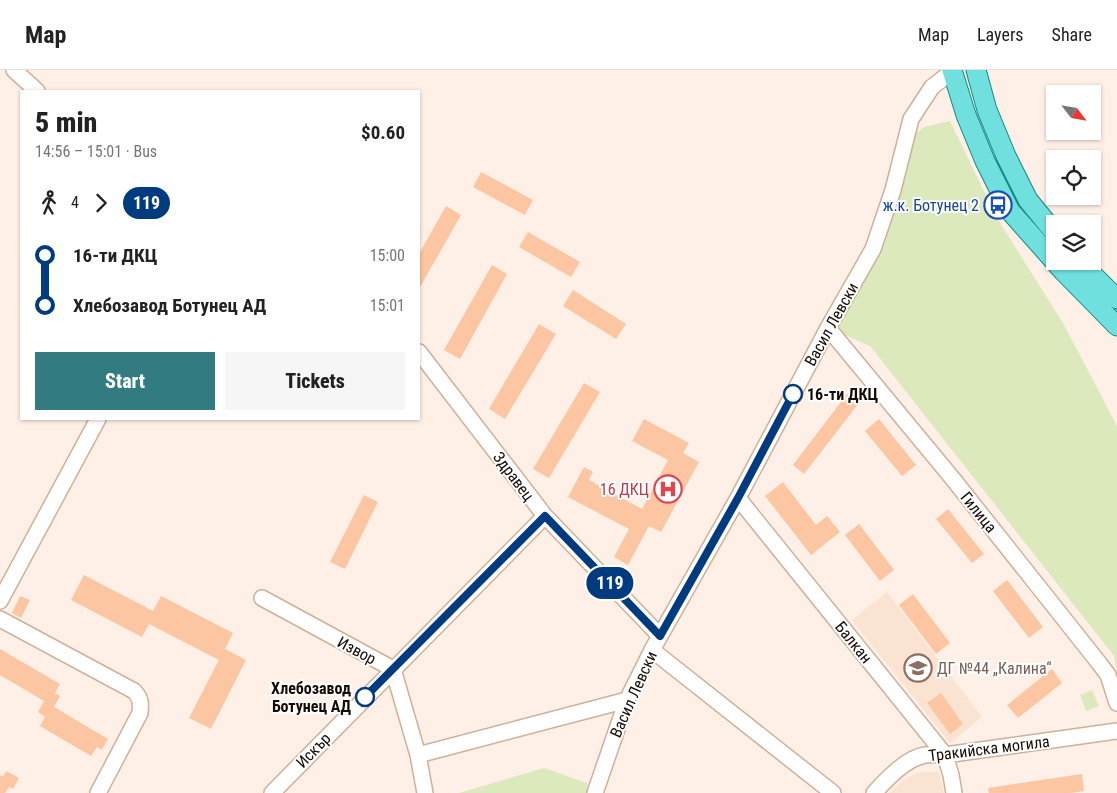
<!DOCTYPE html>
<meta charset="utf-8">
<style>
:root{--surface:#fff;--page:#f6f6f6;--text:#222;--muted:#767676;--line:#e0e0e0;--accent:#327b80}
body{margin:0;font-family:"Roboto Condensed",sans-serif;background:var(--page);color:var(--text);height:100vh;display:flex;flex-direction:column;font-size:19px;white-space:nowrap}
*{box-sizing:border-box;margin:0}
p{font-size:16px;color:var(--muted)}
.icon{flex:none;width:28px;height:28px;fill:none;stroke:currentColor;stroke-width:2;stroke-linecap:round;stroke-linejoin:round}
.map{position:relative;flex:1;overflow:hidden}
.drawer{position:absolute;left:20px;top:20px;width:400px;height:330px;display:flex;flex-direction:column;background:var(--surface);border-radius:0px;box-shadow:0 1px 4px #0004}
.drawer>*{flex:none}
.badge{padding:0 10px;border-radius:16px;font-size:18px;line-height:32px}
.needle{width:32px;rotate:121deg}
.fabs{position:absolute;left:1046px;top:15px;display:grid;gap:10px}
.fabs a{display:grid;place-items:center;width:55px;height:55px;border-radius:0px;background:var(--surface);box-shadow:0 1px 4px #0004;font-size:25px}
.map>.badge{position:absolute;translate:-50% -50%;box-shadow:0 0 0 2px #fff}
.legs{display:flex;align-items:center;gap:8px;height:55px;padding:0 15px;font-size:16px}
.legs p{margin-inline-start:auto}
.summary{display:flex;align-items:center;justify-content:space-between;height:85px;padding:0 15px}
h1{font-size:28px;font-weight:800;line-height:38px}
.cta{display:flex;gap:10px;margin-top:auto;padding:10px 15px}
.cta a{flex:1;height:58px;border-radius:0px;background:var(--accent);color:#fff;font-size:20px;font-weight:800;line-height:58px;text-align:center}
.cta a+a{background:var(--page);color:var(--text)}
ul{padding:0 15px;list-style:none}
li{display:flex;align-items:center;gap:18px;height:50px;font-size:19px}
li i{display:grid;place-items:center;width:8px;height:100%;margin:0 6px;background:currentColor}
li i::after{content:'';width:12px;height:12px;margin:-6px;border:4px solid;border-radius:50%;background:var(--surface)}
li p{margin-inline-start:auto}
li:first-child i{background:linear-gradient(#0000 50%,currentColor 0)}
li:last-child i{background:linear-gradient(currentColor 50%,#0000 0)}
header{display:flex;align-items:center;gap:30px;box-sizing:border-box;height:70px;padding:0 25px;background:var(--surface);border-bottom:1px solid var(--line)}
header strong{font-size:24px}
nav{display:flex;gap:28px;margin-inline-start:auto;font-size:18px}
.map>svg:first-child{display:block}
</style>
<header>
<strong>Map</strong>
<nav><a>Map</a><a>Layers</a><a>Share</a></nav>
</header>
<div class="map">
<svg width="1117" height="723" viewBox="0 0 1117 723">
<rect width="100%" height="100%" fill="#fef0e7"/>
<path fill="#fbe3d2" d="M887,522L982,647L950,673L852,550Z
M921,702H939L944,723H889L906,708Z"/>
<path fill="#dce9bc" d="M950,51L997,148L1063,253L1117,356V604L1114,586L870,276L828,258L873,179L905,71L924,57Z
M1092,620L1099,636L1086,641L1080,625Z
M544,698L587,713V723H459Z"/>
<path fill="#fcc6a2" d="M481,102L533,130L525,145L473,117Z
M446,136L461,145L419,219V184Z
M528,162L580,192L571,207L519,177Z
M492,195L507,204L460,289L444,280Z
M573,220L626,254L616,269L563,236Z
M539,254L556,264L505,349L489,339Z
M584,313L600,322L549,408L533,399Z
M847,324L859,333L804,404L793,395Z
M644,349L689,373L683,383L699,392L661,462L649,456L628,495L614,487L629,459L568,427L584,397L593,402L589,410L642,439L668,390L632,371Z
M879,349L916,395L902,406L865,361Z
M783,412L816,455L827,446L840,462L811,485L765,426Z
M364,425L378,432L345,499L330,492Z
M948,439L984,484L972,493L936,449Z
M859,454L894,500L880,511L845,465Z
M84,505L153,541L161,526L233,563L225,579L246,590L211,659L189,648L219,590L149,554L142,567L71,530Z
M1007,510L1043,557L1029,568L993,521Z
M913,524L950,573L936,584L899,535Z
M20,526L30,530L21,548L12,543Z
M0,579L60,614L55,623L60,626L54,637L108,669L102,680L97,677L91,686L40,656L45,647L38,642L44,631L0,605Z
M1052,599L1062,613L1018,648L1007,635Z
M941,623L963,654L950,664L927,633Z
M6,701L19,708L13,719L9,717L5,723H0V705L3,707Z
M1082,704L1084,721L1071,723H989L988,718Z"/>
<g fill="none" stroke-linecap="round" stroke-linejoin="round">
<g stroke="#cfb099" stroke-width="18">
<path id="minor" d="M14,0L37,21
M828,258L953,409L1099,593L1108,605L1117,633
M419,282L545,446L660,566
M738,428L945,685L951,705L954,723
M262,528L393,599L418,685L425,723
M0,531L98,349
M0,549L134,621C141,628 141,633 140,643L98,723
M652,580L833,723
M418,685L627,630
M272,723L545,446
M595,723L627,630L652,580L738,428L828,258L873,179L893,120L911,49L932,17L954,0
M874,723C886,710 906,688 925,685C931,684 939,685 945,685L1117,661"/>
</g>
<g stroke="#128883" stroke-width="21">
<path id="major" d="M952,0L966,45L985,91L1010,141L1063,201L1117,256
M976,0L987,40L1006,86L1028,130L1055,163
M1079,191L1117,229"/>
</g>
<use href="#minor" stroke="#fff" stroke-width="15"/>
<use href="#major" stroke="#70e0de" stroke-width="19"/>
</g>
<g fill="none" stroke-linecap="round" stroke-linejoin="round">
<g stroke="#fff" stroke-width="11">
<path id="line-1" d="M365,627L545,446L660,566L738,428L793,324"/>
</g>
<use href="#line-1" stroke="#003b80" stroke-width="8"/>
</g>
<defs>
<g id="bus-ring" transform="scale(1.4375)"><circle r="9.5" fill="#fff" stroke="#1a4fb4" stroke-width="1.5"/><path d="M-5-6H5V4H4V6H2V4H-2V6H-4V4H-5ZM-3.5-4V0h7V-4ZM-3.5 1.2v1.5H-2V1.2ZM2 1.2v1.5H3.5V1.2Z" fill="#1a4fb4"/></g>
<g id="hospital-ring" transform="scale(1.4375)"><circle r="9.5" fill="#fff" stroke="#e0444e" stroke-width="1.5"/><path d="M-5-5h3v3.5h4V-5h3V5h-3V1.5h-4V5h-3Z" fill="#e0444e"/></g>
<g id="school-ring" transform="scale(1.4375)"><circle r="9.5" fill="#fff" stroke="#8d6e63" stroke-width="1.5"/><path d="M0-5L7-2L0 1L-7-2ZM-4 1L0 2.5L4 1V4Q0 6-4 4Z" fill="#8d6e63"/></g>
</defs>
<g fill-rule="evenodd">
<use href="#bus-ring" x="998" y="135"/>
<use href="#hospital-ring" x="668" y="419"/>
<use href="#school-ring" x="918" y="598"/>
</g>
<g fill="#fff" stroke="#003b80" stroke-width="2.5">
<circle cx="793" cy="324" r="9"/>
<circle cx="365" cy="627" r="9"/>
</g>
<g text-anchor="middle" stroke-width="4" stroke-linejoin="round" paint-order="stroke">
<g font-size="16" fill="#164399" stroke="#fff" text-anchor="end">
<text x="979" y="141">ж.к. Ботунец 2</text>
</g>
<g font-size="16" fill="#150b04" stroke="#fff">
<text transform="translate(831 254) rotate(-61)" y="6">Васил Левски</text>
<text transform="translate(514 406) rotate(53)" y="6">Здравец</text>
<text transform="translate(979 442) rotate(51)" y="6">Гилица</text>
<text transform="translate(854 572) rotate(51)" y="6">Балкан</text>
<text transform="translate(357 580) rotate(28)" y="6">Извор</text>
<text transform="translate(633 624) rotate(-66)" y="6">Васил Левски</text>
<text transform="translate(989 678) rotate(-7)" y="6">Тракийска могила</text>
<text transform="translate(313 680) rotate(-46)" y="6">Искър</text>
</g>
<g font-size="16" font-weight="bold" fill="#150b04" stroke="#fff" text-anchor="start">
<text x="807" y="330">16-ти ДКЦ</text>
<text x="351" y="624" text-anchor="end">Хлебозавод<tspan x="351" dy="18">Ботунец АД</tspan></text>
</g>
<g font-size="16" fill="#be3a42" stroke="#fff" text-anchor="end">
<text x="649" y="425">16 ДКЦ</text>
</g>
<g font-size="16" fill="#785e54" stroke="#fff" text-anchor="start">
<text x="937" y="604">ДГ №44 „Калина“</text>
</g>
</g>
</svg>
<div class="fabs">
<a><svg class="needle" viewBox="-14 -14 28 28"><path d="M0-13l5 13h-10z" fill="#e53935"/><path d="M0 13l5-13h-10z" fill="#767676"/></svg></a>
<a><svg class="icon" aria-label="locate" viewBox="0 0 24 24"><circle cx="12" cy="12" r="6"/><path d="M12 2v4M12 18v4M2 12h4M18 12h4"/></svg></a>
<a><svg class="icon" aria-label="layers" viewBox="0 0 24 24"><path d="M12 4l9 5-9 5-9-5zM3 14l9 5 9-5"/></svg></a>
</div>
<b class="badge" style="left:610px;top:513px;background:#003b80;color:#fff">119</b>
<section class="drawer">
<div class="summary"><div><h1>5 min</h1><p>14:56 – 15:01 · Bus</p></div><b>$0.60</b></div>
<div class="legs"><svg class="icon" aria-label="walk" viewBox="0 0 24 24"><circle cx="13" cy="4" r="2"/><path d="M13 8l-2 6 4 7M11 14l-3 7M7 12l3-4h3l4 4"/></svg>4<svg class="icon" aria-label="forward" viewBox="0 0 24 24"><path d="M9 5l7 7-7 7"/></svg><b class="badge" style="background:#003b80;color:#fff">119</b></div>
<ul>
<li><i style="color:#003b80"></i><b>16-ти ДКЦ</b><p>15:00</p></li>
<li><i style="color:#003b80"></i><b>Хлебозавод Ботунец АД</b><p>15:01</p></li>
</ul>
<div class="cta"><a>Start</a><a>Tickets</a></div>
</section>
</div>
